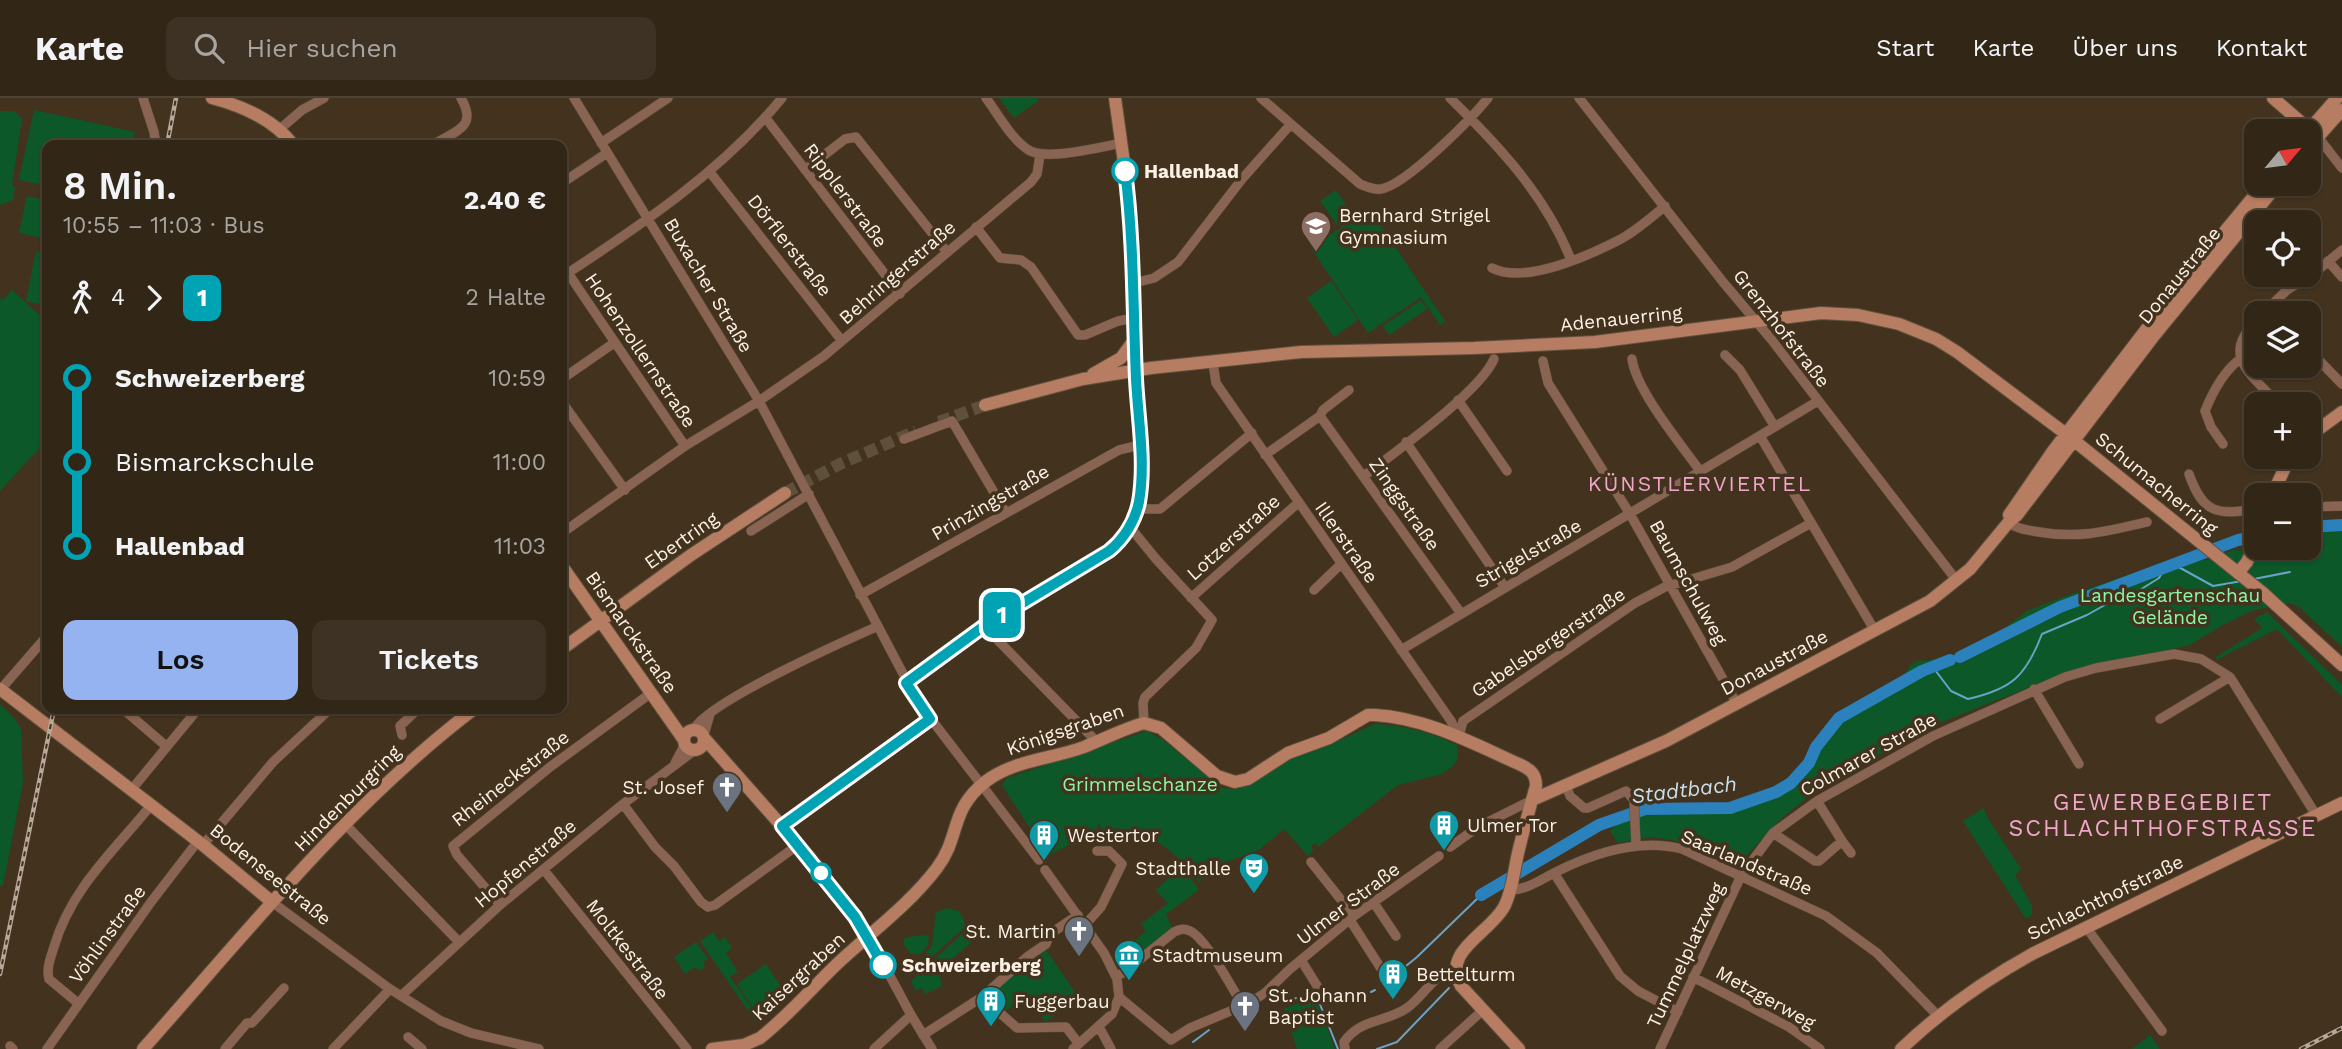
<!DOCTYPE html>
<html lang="de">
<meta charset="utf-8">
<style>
:root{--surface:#322616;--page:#3d3223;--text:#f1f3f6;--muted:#a8a5a1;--line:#4d4335;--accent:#95b2f1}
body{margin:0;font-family:"Work Sans",sans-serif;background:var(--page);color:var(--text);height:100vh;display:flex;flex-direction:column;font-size:26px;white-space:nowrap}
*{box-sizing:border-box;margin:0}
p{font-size:23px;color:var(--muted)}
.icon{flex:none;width:38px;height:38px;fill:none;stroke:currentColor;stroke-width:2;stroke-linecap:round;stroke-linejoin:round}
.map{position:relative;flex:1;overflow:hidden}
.details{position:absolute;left:42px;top:42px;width:525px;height:574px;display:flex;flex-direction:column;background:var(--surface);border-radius:14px;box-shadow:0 2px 5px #0004,0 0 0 2px var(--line)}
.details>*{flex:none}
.badge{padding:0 14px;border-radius:10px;font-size:24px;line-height:46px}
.needle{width:46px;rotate:61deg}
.fabs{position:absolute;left:2244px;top:21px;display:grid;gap:14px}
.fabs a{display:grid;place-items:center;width:77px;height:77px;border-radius:14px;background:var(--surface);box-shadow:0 2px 5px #0004,0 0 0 2px var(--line);font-size:35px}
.map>.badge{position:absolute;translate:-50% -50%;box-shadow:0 0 0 4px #fff}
.legs{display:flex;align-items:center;gap:10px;height:77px;padding:0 21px;font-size:23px}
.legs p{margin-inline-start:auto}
.head{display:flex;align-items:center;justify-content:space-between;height:119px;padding:0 21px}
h1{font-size:38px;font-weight:600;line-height:52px}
.cta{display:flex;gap:14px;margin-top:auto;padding:14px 21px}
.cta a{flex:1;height:80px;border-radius:14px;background:var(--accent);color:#111;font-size:28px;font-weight:600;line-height:80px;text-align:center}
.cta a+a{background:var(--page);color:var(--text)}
ul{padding:0 21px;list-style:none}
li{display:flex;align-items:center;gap:24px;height:84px;font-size:26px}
li i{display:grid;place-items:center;width:10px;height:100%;margin:0 9px;background:currentColor}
li i::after{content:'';width:18px;height:18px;margin:-9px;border:5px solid;border-radius:50%;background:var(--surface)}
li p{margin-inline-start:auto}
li:first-child i{background:linear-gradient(#0000 50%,currentColor 0)}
li:last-child i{background:linear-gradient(currentColor 50%,#0000 0)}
header{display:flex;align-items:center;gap:42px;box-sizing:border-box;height:98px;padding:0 35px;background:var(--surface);border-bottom:2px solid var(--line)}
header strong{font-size:33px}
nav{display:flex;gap:38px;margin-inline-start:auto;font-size:24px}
.search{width:490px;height:63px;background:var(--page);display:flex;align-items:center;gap:18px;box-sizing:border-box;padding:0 24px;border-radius:14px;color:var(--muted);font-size:26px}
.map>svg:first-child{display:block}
</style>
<header>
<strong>Karte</strong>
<div class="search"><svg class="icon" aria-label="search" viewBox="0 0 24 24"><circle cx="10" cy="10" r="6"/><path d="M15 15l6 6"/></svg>Hier suchen</div>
<nav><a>Start</a><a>Karte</a><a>Über uns</a><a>Kontakt</a></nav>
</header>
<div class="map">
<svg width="2342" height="951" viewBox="0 0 2342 951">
<rect width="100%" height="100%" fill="#43331e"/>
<path fill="#0c5829" d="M999,0H1037L1038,3L1014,20Z
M34,12L135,34L132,47H47V88L19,82Z
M0,13H15L22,21L12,87L15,89L13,102L0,107Z
M1336,92L1353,118L1338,128L1320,103Z
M27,98L47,102V141L19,135Z
M1369,110L1445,223L1440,227L1421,199L1368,235L1311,150Z
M36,153L47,156V208L26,203Z
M1331,183L1358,222L1334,239L1307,200Z
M12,192L47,224V342L0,393V200L3,202Z
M1421,202L1427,211L1389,237L1383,228Z
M2342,421V549L2298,508L2289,505L2251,513L2221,528L2190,547L2068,574L1924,631L1812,696L1784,718L1739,765L1672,742L1650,739L1618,745L1610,733L1620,722L1643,717L1722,714L1772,699L1798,680L1821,634L1833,619L1848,609L1902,583L1910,567L1917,563L1931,562L1962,555L1994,538L2027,513L2060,500L2184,458L2206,462L2233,452L2264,454L2285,450H2308V438C2319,427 2327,423 2342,421Z
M2267,514L2342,587V599L2277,531L2216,562V559L2262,530L2254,521Z
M0,606L15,621L21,631L23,685L3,788H0Z
M1375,626C1404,627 1431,635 1457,647L1458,660L1453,668L1442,676L1398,687L1318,749L1316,745L1312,747L1311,750L1314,752L1308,758L1284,731L1260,751L1219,767L1199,784L1192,776L1190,779L1199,792L1166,816L1173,832L1128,868L1117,858L1146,833L1141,826L1168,805L1156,792L1184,766C1162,743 1135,726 1101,732L1100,726L1097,727V732L1048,758L1002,687L1007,680L1147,633L1163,642L1221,690L1233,691L1242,689L1260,681L1288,662L1331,646Z
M1984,710L1987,719L2021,771L2015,777L2032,808V817L2026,821L1963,723Z
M947,810L959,813L964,822L965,829L909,879L907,878L932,848L936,814Z
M965,833L975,841L943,869L940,878L942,888L925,896L922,890L915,893L911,883Z
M713,834L719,843L725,839L732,850L726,855L738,874L730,879L759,920L755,923L700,843Z
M921,837L929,838L928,847L921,856H911L904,847V840Z
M696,844L708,861L703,865L705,869L699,873L695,869L685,876L674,859Z
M1046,852L1079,900L1045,924L1029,897L1005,913L989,899L1015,875Z
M766,866L786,896L757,916L737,886Z
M1315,898L1335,951H1297L1284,911Z
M2150,937L2160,951H2132Z"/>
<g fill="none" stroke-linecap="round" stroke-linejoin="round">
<path stroke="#6aa3c7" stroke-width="2" d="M2175,467L2213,488L2242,483
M2254,481L2290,474
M1932,568L1951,593L1968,601C2012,591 2026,578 2042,536L2087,517L2112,503L2127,500L2159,480L2164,471
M1384,886L1417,859L1481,797
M1371,894L1375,892
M1316,896L1323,914
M1293,901L1315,895L1327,898L1364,897
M1324,916L1338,951
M1245,918L1259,913
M1193,944L1209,932
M1377,951L1397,944L1449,890"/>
<path stroke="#2b81bb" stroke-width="12" d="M2308,429L2342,427
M1960,559L2060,509L2238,442L2256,439
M1481,797L1599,727L1645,711L1730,710L1776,694L1791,685L1809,665L1816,649L1839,620L1922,573L1950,562"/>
<path stroke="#5f503c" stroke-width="12" stroke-dasharray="12 6" stroke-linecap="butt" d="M939,324L985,307
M785,395L840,366L916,333"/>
<g stroke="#61513e" stroke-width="10">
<path id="street" d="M143,0L154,34L156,47
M574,0L759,303L918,604L1039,762
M986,0C998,16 1010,39 1027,51C1043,64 1100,49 1122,45
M1261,0L1360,86C1367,89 1374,92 1381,91C1406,87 1471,21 1488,0
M1450,0C1499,48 1546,98 1571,162
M1579,0L1723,184L1771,241L1957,483
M765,19L900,196
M280,31L302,12L324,0
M2318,39L2342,70
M601,45L668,0
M433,47C456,32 478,30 461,0
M805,72L845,41L856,39L947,154
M709,73L842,243
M562,85L607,55
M976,129L1000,160L1021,162L1031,169L1078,237H1085L1118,223L1135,220
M2328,163L2342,179
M1492,170C1525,187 1590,157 1621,141C1637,132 1651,120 1665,108
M568,175L685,348
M562,179C641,127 721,74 782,0
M1134,185L1154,180L1178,164L1242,81L1291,26
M2263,215L2287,192L2312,177L2342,152
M2256,223C2220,259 2252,276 2278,306
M2308,251L2342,286
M1725,257L1740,272L1775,329
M1632,261C1636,292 1680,345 1700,373
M1543,263L1548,285L1630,416L1737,606
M1213,265L1216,285L1451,623L1459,640
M562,281L614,245
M1458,302L1507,373
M562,304L625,392
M1320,318L1460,514
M1760,338L1875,533
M904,341L952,323L1006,415
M1406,344L1504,488
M2223,346L2211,329L2205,313C2213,293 2223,274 2240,261
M1265,357L1320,318L1323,312L1349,292
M2189,376C2203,416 2217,417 2256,411
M1364,378C1395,354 1480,294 1494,261
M1138,408L1146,411H1160L1252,335
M2308,409L2342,408
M2008,425C2018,431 2027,432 2039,434C2079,441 2108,433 2147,424
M1130,429L1156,461L1212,522L1196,550L1145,599L1143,605L1144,625
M751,433L809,396
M562,435L685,348L759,303L824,258L1031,84L1037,76L1040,57
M1314,492L1341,466
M860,497L1119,352L1140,347
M1191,500L1299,404
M984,528L1097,644
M1401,552L1818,303
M906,585L984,528L1109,453C1159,414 1138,328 1135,273
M1,591L47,538
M2034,591L2079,666
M123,611L166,648
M2160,621L2230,579
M694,631C708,604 842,544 876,529
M402,637L400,628L418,611
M704,637L710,616
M1459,638L1463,623L1635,505L1665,489L1732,469L1811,425
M675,665L685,646
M1566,688L1570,698L1584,710H1588L1626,693L1634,702L1636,747
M132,691L198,611
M1817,703L1842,743
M623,706L655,749L674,768L701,804L708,809L715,807L798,747
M345,726L459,844
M782,728L930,621
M1773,735L1815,763H1819L1842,743L1851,755
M203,747L273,664L330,611
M1450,749L1478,729L1532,702
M1311,764L1354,818
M544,772L687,951
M1045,772L1104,855L1117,881L1119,899L1112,916L1073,951
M1554,775L1620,878L1638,893L1678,914
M1511,792C1528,791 1540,782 1556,774C1594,755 1639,740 1682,751L1826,818L1877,855L1937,917
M272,804L390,891L441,923L471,935L539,951
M1374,805L1396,838
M500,807L457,757L453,748L550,669L651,595
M1350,822L1380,869
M1085,827L1101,809L1122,766L1109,753H1097
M2086,829L2162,933
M869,839L911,917L932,951
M1301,862L1319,891
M1116,878L1123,875L1174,834C1180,831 1184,830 1190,833C1206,840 1233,892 1243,908
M1693,879L1789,929L1820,951
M401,898L500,807L623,706L695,652
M982,899L1017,930L1066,929L1079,946
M1119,899L1171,942L1190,930L1247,906L1265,895L1290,871L1354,818L1439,758
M79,906L49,881C46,870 51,859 54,849C71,790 115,752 152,706
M1099,929L1111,951
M923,937L982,899L1027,859L1046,846L1050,836L1078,817
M408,939L422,951
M10,948L13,951
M47,951L151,804L198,743
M225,951L247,925H252L284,890
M333,951L390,891
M874,951L911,917
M1345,951L1344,944C1361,920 1385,925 1407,910C1424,898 1433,876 1455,872
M1440,951L1483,912
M1660,951L1741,778L1773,735L1817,703L1933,638L2065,579L2096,570L2174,556L2201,561L2230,579L2316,717"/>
</g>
<g stroke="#61513e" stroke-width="14">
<path id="secondary" d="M212,0C242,8 274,21 293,47
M1115,0L1130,108L1134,185L1135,273
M2273,0L2318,39
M2308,33L2337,0
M2308,50L2342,12
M1093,276L1121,260L1135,241
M985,307L1083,281L1151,270L1301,254L1474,250L1595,244L1821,215L1858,217L1899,226L1936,241L1957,254L2066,336L2263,495L2342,567
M2308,339L2342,314
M2272,397L2290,359
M2009,417L2053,353L2178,190L2264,86
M562,468L684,642
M2238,475L2247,464L2256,444
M562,551L691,457L785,395
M0,591L203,747L272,804
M684 642a10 10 0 1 1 20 0a10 10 0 1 1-20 0Z
M705,641L810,760L869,839
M1532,702L1666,643L1930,503L1970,471L2008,425L2017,417L2153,239L2278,86
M143,951C248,833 348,707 474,611
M712,951L744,947L760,940C788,918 812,890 837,866C870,835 909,807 937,770C961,738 949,713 985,684C1013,662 1052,661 1084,649C1104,641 1123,631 1144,625L1161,630L1217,678L1235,684L1248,681L1288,655L1329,640L1368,617H1375C1427,620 1474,646 1521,667C1531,672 1536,676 1536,688C1530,709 1524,730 1519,751C1514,770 1513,792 1504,809C1489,836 1441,853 1461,888L1519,951
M1901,951C1941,913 1985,882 2034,855L2342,705"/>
</g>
<use href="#street" stroke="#896453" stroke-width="9"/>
<use href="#secondary" stroke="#b67d62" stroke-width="12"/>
<g stroke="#b6a999" stroke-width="4.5">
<path id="rail" d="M167,47L176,0
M0,876L54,611
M2301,951L2342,930"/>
</g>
<use href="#rail" stroke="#43331e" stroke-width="2" stroke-dasharray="5" stroke-linecap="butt"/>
</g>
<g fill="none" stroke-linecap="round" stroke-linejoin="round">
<g stroke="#fff" stroke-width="16">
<path id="line-1" d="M883,867L855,819L782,728L930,621L906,585L984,528L1109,453C1124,441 1135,423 1139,404C1146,364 1138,321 1136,281C1133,211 1134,142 1125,73"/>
</g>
<use href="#line-1" stroke="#00a3b4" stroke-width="10"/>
</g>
<defs>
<g id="school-pin" transform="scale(1.575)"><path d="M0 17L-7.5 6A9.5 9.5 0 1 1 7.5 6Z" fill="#8d6e63" stroke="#43331e"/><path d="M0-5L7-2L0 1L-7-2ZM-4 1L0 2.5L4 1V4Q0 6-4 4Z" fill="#fff"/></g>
<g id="church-pin" transform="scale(1.575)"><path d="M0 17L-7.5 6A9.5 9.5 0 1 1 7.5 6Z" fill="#6b7280" stroke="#43331e"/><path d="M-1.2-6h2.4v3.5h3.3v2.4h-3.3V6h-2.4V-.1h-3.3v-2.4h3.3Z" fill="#fff"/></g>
<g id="building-pin" transform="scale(1.575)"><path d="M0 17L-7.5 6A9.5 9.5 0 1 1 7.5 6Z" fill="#0f9aa8" stroke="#43331e"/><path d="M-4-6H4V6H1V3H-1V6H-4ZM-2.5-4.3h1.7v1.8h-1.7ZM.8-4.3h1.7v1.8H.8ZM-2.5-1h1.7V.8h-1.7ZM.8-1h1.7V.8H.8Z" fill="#fff"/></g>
<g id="theatre-pin" transform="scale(1.575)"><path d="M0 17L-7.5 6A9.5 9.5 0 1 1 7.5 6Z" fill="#0f9aa8" stroke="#43331e"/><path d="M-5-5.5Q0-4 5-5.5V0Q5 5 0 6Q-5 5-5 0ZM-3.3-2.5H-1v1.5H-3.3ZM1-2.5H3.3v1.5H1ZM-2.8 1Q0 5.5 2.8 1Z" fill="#fff"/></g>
<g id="museum-pin" transform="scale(1.575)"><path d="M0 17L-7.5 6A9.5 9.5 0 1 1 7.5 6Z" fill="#0f9aa8" stroke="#43331e"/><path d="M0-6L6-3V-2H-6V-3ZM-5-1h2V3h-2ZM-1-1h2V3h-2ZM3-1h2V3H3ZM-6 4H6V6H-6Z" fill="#fff"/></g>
</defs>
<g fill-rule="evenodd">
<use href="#school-pin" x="1316" y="128"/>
<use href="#church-pin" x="727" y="689"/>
<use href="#building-pin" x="1444" y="727"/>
<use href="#building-pin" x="1044" y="737"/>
<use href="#theatre-pin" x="1254" y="770"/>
<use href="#church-pin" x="1079" y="833"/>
<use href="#museum-pin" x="1129" y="857"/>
<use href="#building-pin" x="1393" y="876"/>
<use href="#building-pin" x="991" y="903"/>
<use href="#church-pin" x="1245" y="908"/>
</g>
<g fill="#fff" stroke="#00a3b4" stroke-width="3.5">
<circle cx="1125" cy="73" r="12"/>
<circle cx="821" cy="775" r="9"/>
<circle cx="883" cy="867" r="12"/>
</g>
<g text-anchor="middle" stroke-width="7" stroke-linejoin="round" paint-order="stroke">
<g font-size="19" font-weight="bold" fill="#fcf1e4" stroke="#43331e" text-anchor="start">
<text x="1144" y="80">Hallenbad</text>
<text x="902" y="874">Schweizerberg</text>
</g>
<g font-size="19" fill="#fcf1e4" stroke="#43331e">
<text transform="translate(846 97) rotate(53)" y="7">Ripplerstraße</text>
<text transform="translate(790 147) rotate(52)" y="7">Dörflerstraße</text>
<text transform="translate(897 174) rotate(-41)" y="7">Behringerstraße</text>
<text transform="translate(2179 177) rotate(-51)" y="7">Donaustraße</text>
<text transform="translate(709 187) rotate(59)" y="7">Buxacher Straße</text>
<text transform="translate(1621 220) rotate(-6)" y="7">Adenauerring</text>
<text transform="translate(1782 230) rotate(52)" y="7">Grenzhofstraße</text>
<text transform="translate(641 252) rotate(56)" y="7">Hohenzollernstraße</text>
<text transform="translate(2157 385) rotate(39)" y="7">Schumacherring</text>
<text transform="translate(990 404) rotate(-30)" y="7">Prinzingstraße</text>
<text transform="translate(1405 406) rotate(55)" y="7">Zinggstraße</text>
<text transform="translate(1233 439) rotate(-42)" y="7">Lotzerstraße</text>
<text transform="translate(681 442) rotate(-35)" y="7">Ebertring</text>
<text transform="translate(1347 444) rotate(55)" y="7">Illerstraße</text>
<text transform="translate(1528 455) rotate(-30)" y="7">Strigelstraße</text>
<text transform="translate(1689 484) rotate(61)" y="7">Baumschulweg</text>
<text transform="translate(632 534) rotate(55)" y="7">Bismarckstraße</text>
<text transform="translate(1548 544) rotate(-34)" y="7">Gabelsbergerstraße</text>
<text transform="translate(1774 564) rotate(-28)" y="7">Donaustraße</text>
<text transform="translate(1065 631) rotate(-19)" y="7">Königsgraben</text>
<text transform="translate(1868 656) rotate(-29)" y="7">Colmarer Straße</text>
<text transform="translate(510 680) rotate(-38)" y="7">Rheineckstraße</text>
<text transform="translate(347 700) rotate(-45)" y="7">Hindenburgring</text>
<text transform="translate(1747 764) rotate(23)" y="7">Saarlandstraße</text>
<text transform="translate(525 765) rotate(-40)" y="7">Hopfenstraße</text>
<text transform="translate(271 776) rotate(39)" y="7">Bodenseestraße</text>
<text transform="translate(2105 799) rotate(-26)" y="7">Schlachthofstraße</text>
<text transform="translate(1348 805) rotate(-37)" y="7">Ulmer Straße</text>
<text transform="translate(107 836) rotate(-54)" y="7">Vöhlinstraße</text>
<text transform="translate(628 851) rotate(52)" y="7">Moltkestraße</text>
<text transform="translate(1685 857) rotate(-65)" y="7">Tummelplatzweg</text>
<text transform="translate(798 878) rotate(-43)" y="7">Kaisergraben</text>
<text transform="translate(1766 899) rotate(29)" y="7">Metzgerweg</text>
</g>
<g font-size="19" fill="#fcf1e4" stroke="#43331e" text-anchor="start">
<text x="1339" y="124">Bernhard Strigel<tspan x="1339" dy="22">Gymnasium</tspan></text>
<text x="704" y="696" text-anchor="end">St. Josef</text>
<text x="1467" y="734">Ulmer Tor</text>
<text x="1067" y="744">Westertor</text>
<text x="1231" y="777" text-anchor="end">Stadthalle</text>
<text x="1056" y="840" text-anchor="end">St. Martin</text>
<text x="1152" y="864">Stadtmuseum</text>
<text x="1416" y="883">Bettelturm</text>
<text x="1268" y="904">St. Johann<tspan x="1268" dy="22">Baptist</tspan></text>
<text x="1014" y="910">Fuggerbau</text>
</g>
<g font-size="19" fill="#8cf8a6" stroke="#43331e">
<text x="2170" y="504">Landesgartenschau<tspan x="2170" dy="22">Gelände</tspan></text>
<text x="1140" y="693">Grimmelschanze</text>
</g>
<g font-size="21" letter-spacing="2" fill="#f2a6cb" stroke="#43331e">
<text x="1700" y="393">KÜNSTLERVIERTEL</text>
</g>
<g font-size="21" font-style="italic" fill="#cadeed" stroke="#43331e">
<text transform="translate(1684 692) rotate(-7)" y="7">Stadtbach</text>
</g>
<g font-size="23" letter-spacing="2" fill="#f2a6cb" stroke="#43331e">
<text x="2163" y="712">GEWERBEGEBIET<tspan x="2163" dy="26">SCHLACHTHOFSTRASSE</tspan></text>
</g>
</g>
</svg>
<div class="fabs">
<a><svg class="needle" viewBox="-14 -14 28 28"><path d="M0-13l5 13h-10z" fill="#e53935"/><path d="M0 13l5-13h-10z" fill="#a8a5a1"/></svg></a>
<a><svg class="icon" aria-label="locate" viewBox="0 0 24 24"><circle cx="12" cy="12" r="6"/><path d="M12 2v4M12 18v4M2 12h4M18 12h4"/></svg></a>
<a><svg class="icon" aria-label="layers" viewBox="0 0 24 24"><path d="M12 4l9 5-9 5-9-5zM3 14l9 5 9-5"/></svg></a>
<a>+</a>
<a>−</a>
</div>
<b class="badge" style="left:1002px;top:517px;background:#00a3b4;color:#fff">1</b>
<section class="details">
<div class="head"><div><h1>8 Min.</h1><p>10:55 – 11:03 · Bus</p></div><b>2.40 €</b></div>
<div class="legs"><svg class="icon" aria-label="walk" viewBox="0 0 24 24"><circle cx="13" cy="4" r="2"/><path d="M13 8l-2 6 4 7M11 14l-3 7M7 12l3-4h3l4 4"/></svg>4<svg class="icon" aria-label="forward" viewBox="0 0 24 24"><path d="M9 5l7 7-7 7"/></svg><b class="badge" style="background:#00a3b4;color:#fff">1</b><p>2 Halte</p></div>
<ul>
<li><i style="color:#00a3b4"></i><b>Schweizerberg</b><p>10:59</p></li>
<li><i style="color:#00a3b4"></i><span>Bismarckschule</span><p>11:00</p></li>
<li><i style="color:#00a3b4"></i><b>Hallenbad</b><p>11:03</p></li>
</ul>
<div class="cta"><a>Los</a><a>Tickets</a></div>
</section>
</div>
